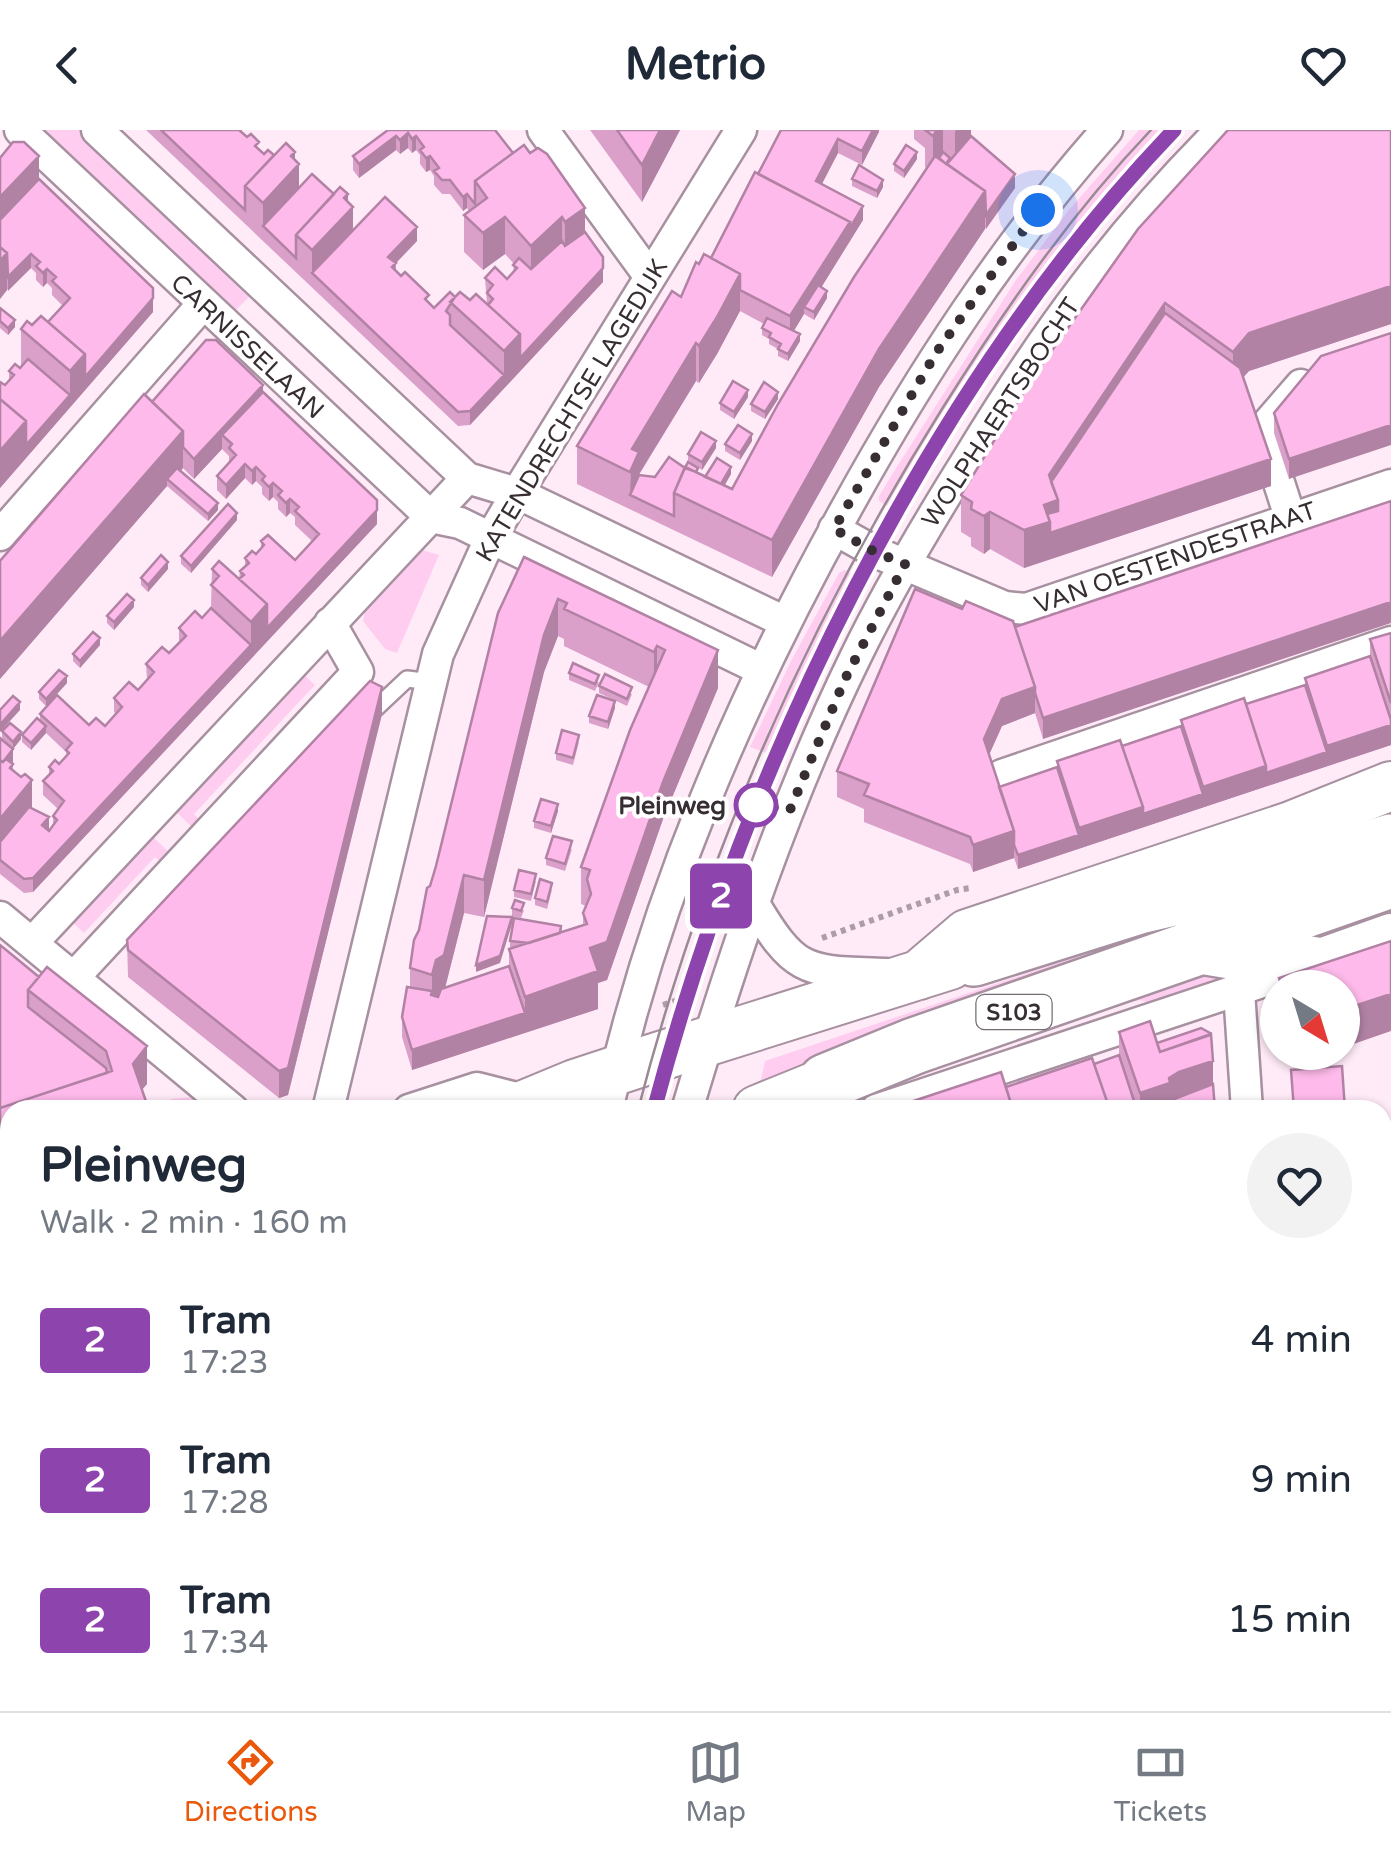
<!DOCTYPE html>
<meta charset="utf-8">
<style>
:root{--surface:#fff;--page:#f2f2f3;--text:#1f2937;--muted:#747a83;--line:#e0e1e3;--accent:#ea580c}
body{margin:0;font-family:"Varela Round",sans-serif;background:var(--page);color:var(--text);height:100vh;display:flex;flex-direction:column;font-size:38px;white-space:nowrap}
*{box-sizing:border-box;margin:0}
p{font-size:32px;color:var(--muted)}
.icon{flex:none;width:55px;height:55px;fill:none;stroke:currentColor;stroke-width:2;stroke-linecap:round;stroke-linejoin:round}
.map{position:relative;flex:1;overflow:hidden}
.side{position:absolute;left:0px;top:970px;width:1392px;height:612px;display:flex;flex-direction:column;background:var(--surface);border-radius:30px 30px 0 0;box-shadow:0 2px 8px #0004}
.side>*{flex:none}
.badge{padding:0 20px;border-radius:8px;font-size:35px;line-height:65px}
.needle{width:65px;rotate:142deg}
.controls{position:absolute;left:1260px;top:840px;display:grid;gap:20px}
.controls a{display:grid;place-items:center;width:100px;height:100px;border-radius:50%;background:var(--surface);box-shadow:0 2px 8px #0004;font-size:50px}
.you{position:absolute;width:50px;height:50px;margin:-25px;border:8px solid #fff;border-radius:50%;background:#1a73e8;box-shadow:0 0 0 15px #1a73e833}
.map>.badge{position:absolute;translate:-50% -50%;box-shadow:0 0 0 5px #fff}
.round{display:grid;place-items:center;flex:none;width:105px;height:105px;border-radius:52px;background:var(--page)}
.headline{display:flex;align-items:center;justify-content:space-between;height:170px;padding:0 40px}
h1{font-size:48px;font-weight:700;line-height:75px}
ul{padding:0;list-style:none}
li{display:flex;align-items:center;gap:30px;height:140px;padding:0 40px}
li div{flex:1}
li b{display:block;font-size:38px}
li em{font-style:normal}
li .badge{min-width:110px;font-weight:700;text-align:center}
header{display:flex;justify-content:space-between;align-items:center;height:130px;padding:0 40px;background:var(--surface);font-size:45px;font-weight:700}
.menu{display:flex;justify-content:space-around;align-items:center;height:140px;border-top:2px solid var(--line);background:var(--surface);font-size:28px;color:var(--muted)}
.menu a{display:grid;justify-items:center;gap:5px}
.menu .on{color:var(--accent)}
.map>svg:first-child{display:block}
</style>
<header><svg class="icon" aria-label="back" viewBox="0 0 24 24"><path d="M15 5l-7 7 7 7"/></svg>Metrio<svg class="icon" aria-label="heart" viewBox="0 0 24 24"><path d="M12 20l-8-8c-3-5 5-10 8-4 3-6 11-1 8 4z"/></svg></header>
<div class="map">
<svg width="1391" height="1581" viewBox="0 0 1391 1581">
<rect width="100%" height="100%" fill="#ffebf8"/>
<path fill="#ffcdef" d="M38,0H83L255,161L233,183Z
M1139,0H1184C1074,114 987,244 907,381L904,385L879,371V366L898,335L1016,150L1068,81Z
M422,420L439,425L397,523L385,519L363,491L366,476Z
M845,440L867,453L784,630L750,617L792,529L839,443Z
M299,540L315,555L194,684L203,694L196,701L171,677Z
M148,702L172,725L163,734L155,727L84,803L68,788Z
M1199,786L1133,821L758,963L765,931Z
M1208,835L1254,838L1157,875L1140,870L1122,874L852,970L844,980H807Z
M193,967L209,970L226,980H167L171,969Z
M925,1573H1062L1075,1581H924Z"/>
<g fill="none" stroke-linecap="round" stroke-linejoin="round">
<g stroke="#a790a0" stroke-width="20">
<path id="lane" d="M374,580L407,549L432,552
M0,1464L10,1461"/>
</g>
<g stroke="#a790a0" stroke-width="35">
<path id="street" d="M20,0L431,387L460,393L760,539
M97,0L467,348L517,363L785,492
M543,0L650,147
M1290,387L1262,300L1301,255
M834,399L875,422L1005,477L1026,479L1391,355
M0,405L202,175
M1002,645L1391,512
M753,772C796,845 806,841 886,844
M0,787L233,980
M32,813L467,348
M75,846L358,542L330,493
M1239,861L1247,980
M328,980L438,524L490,409L517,363L741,0
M409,980L477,958L532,972
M607,980C655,766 740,570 846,379C921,243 1004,116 1107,0
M687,980C733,826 785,671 856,526C889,458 928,393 968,329C1043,205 1118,103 1221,0
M876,980L1295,841
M0,1117L10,1114
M1382,1235L1391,1233
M145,1581L172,1572
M192,1581L194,1572
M488,1581L490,1572
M572,1581L573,1572
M829,1581L831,1572
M1191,1581L1196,1572"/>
</g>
<g stroke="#a790a0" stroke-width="52">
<path id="primary" d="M1315,835L1391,808
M919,845L967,804L1291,696L1391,656
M512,980L575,954L651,929L950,835
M757,980L826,952
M0,1168L10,1165
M0,1224L10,1220"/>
</g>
<g stroke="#a790a0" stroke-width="60">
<path id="highway" d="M1207,817L1315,835
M974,828L1139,776L1326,732L1391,712
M826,952L914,916L1391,750"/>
</g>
<path stroke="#ac9da7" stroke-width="6" stroke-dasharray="5 5" stroke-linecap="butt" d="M822,808L957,760L971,758
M663,875L694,865"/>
<use href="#lane" stroke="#fff" stroke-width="15"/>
<use href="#street" stroke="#fff" stroke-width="30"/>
<use href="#primary" stroke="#fff" stroke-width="48"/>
<use href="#highway" stroke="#fff" stroke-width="55"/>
<path stroke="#998a94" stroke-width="2.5" d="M638,980C702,732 806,496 942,279C1004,180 1070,85 1151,0
M654,980C743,638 927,256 1174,0
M522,1581L523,1572
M538,1581L539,1572"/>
</g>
<path fill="#daa0c9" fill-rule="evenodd" d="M146,0H242V4L264,24L295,30L299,58L334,64L348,72L353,100L417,111L396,133V141L434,178L455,167L487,174L485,148L507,149L513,142L514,134L505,124L483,140L464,122V85L469,81L467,78L463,81L450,64H442L434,55V46L430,40L426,42L420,34V25L416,20L412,23L408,18L400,24L396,20L359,48L353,40V26L388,0L513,23L585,102L603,152L470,295L458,296Z
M590,0H680L642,72Z
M781,0H879L862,35L838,23L822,54L863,90L821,157L827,168L814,190L804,184L794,201L800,211L788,231L778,226V219L769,214V209L762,205V198L764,194L740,181L717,224L699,253L696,251L639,345L655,347L685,338L705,347L731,344L724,356L732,359L927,39L925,37V18L914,9V0H971V6L1015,58L985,99L879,257L772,447L577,354V316L681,167L699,134L711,128Z
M1391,0V194L1249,241L1243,247L1271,356L1024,438L990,419L984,424L971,416V408L961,402V365L1031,250Z
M0,28L39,49L153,182L0,358L5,255L9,250V241L21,237V199L48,192L63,176L52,165V158L47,153L43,157L36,150V143L31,138L7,160L0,169Z
M917,29L904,48L894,41V34Z
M852,49L883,57L877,68L852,56Z
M0,178L15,197L8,205L0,198Z
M1391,203L1289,349L1274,303V283Z
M263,262L377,370V394L33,762L24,763L0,744V608L13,634V641L32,678L49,700L53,696V686L58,679L43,665V651L49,644V637L59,634L66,626V622L46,603L31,620L22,612V605L40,591V584L89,595L105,596L116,584L114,582V568L138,560L147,550L146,534L169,523L179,513V498L202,488L211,478L212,439L239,449L240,441L245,437V428L256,424L261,419V411L295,430L312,411L295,395V387L290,383L286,387L278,379V372L273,367L269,371L262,364V357L256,351L252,355L245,348L226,369L217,360V346L229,332V326L222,319L194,349L183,338L181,341L218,380L208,391L167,356L0,549L152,272Z
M748,267L734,289L720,280V273Z
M778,269L765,289L751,281V274Z
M752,311L740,330L725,321V314Z
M716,318L702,340L688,331V324Z
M1391,371L1043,609L1035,583L1002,596L989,625L999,657L1057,637V631L1122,616L1181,596V590L1246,574L1305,555V548L1370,526V509L1391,503V615L1018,739L1014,728L973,742L970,734L864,692V679L837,667V641L962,479L1015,497Z
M237,390L191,443L181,434V426Z
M524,427L718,520V558L663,689L607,850L598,853V879L412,940L402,907V887L410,857V838L430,756ZM558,506L564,509V516L649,557L581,737V774L586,776L583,783V795L561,802L510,811V818H512L509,819V836L445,858L464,783L484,787L544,542Z
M168,439L148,462L141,455V448Z
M134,477L114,500L107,493V486Z
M100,515L80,538L73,531V524Z
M569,543L599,552L595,561L569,550Z
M67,553L46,576L39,569V562Z
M599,556L632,564L627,576L599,563Z
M615,578L608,599L589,593V586Z
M382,584L288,965L279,968L128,847L127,810Z
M2,601L21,609L13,619L2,608Z
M579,612L573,635L556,630V623Z
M558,681L551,703L534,698V691Z
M572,719L565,741L546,735V728Z
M536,751L531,771L514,767V760Z
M552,760L547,779L535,775V768Z
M512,778L524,780L521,788L512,786Z
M0,815L147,954L10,1076L0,1079Z
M1119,902L1157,913L1213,954L1215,980H886L1006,957L1094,934L1119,925Z
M1227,1572H1304L1299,1581H1217Z"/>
<path fill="#b182a4" d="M660,0H680L642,72V35Z
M873,0H879V2L862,35V21Z
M937,0H943V30L933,43V6Z
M956,0H971V20L955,39V2Z
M408,3V18L400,24V10Z
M396,6V20L359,48V34Z
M416,6V20L412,23V9Z
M838,9V23L816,65V51Z
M295,22V38L299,34V71L263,96V73Z
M917,22V29L904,48V41Z
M39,26V63L0,104V67Z
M430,26V40L426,42V28Z
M1015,44V58L986,99V85Z
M883,50V57L877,68V61Z
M985,61V99L879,257L772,447V410L879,219Z
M348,64V83L353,77V114L312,143V120Z
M467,64V78L463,81V67Z
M863,76V90L808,179L804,177V184L790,207V186L850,92Z
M585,78V116L565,130V92Z
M505,87V124L483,140V103Z
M562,87V125L531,153V116Z
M417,97V111L395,134L396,147L388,127Z
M7,123V160L0,169V131Z
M31,124V138L8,161V147Z
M603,138V152L470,295V281L504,245V221L520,204Z
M47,139V153L43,157V143Z
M740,144V181L717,224L699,253V216Z
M1391,156V194L1249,241L1233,259V222L1249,203Z
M827,161V168L814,190V182Z
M153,168V182L0,358V321L26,291L70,265V241L85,224Z
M1165,173V210L1271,329V356L1024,438V400L1044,375L1049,345Z
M15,190V197L8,205V198Z
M800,204V211L788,231V224Z
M696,213V251L639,344V359L630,365L632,319Z
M263,255V276L222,305V319L194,349V329Z
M748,260V267L734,289V282Z
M778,262V269L765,289V282Z
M1391,295V315L1289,349V329Z
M183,301V338L170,352L167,349V356L0,549V511Z
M752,304V311L740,330V323Z
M716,311V318L702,340V332Z
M245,334V348L226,369V355Z
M256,337V351L252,355V341Z
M731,337V344L713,376V369Z
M273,353V367L269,371V357Z
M290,369V383L286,387V373Z
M218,373V380L208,391V384Z
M377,380V394L33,762V748L251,515V492L267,474Z
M990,382V419L984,424V386Z
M237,383V390L191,443V436Z
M168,432V439L148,462V455Z
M558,469V506L544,542L484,787V750L544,505Z
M134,470V477L114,500V492Z
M1391,472V493L1043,609V588Z
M100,508V515L80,538V531Z
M657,516V554L654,560V522Z
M718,520V558L663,689L607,850L598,853V879L412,940V920L525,883V867L590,818Z
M67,546V553L46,576V569Z
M382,557V584L288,965L279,968V941Z
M1035,557V583L1002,596L984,636V609L1002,569Z
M615,571V578L608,599V592Z
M20,572V580L0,602V595Z
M1391,595V615L1018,739V725L1079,705V698L1143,677L1203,664V657L1266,636L1327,622V616Z
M46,596V603L31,620V613Z
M21,602V609L13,619V612Z
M13,619V633L0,636Z
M32,650V687L0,726V689Z
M558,674V681L551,703V696Z
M49,687V701L42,695Z
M1014,701V728L973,742V715Z
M464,745V783L444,862L432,882V845Z
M512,787V794L500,833L476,842V835Z
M1391,864V901L1342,918V880Z
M147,916V954L133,971V934Z
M1295,922H1328L1295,933Z
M1213,931V968L1177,980H1140V963L1160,946Z
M10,1039V1076L0,1079V1042Z
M1391,1163V1200L1382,1203V1165Z
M10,1337V1374L0,1377V1340Z
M1391,1401V1439L1382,1452V1414Z
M10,1433V1441L0,1444V1437Z
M10,1550V1572H62L32,1581H0V1553Z
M327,1572H416L404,1581H327Z
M662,1572H669L668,1581H661Z
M789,1572H796L794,1581H788Z
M1289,1572H1304L1299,1581H1289Z"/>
<path fill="#fdbaea" stroke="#b182a4" stroke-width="2.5" d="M161,0H239L247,7L251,4L259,12L255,16L264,24L268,20L274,25L245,56V80Z
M388,0H495L513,23L475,51V74L467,64L463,67L450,50H442L434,41L439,38L430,26L426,28L420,20L424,17L416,6L412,9L408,3L400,10L396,6L359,34L353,26Z
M617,0H660L642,35Z
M781,0H873L862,21L838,9L816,51L863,76L850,98V92L758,44Z
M925,0H937L933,6Z
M1228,0H1391V156L1249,203L1233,222L1165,173L1049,345L1058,370L1044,375L1050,392L1024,400L990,382L984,386L971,379L972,372L961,365L1031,250L1138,99Z
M971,6L1015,44L986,85L985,61L947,34Z
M13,12H24L39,26L0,67V28Z
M286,13L295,22L291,26L299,34L263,73L245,56Z
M524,15L530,23L538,18L547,24L585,78L565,92L562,87L531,116L505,87L483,103L464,85L487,68L475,51Z
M906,15L917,22L904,41L894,34Z
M943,22L950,28L946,34L939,28Z
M935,26L985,61L879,219L772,410L674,363L685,337L732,359L778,274L854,147Z
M859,35L883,50L877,61L852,49Z
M755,42L850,92L790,186L740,160V144L711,128Z
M312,44L334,64L296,105V128L263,96Z
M39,49L153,158V168L85,247V224L48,192L70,168L52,151L56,147L47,139L43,143L36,136L40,132L31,124L8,147L7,123L0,117V90Z
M340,57L348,64L344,68L353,77L312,120L296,105Z
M385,67L417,97L388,127L396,133L392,137L401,146L405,142L429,165L425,169L434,178L450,162L455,167L446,181L450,185V195L504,245L470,281L458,282L312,143Z
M585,102L603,127V138L520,228V204L488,175L493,169L487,163L493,155L485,148L495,137L507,149L517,138L513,135L519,128L531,139L562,111L565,116Z
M0,117L7,123L0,131Z
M704,124L740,144L717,187L699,216L696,213L632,319L639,322L630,342L577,316L672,161L681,167L696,132L699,134Z
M818,155L827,161L814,182L804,177Z
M460,162L470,170L476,164L520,204L504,221L450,172Z
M0,178L15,190L8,198L0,191Z
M1165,183L1240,238L1271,329L1050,403V392L1047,384L1058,381V370L1051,352Z
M41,186L85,224L70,241L21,199L27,191L32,195Z
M767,188L800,204L788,224L778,219L781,214L769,207L771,203L762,198Z
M1391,203V295L1289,329L1274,283L1321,226Z
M206,210H216L263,255L194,329L183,317V301L152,272Z
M28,229L70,265L26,315V291L0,269V252L5,255L14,245L9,241L15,234L20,238Z
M733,251L748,260L734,282L720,273Z
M764,252L778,262L765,282L751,274Z
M263,262L377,370V380L267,498V474L239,449L244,445L240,441L249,433L245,428L252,421L256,424L264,415L261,411L268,405L295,430L319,404L295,381L299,377L290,369L286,373L278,365L282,361L273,353L269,357L262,350L265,346L256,337L252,341L245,334L226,355L217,346L236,325L229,318L232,314L222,305Z
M144,264L183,301L0,511V431Z
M0,269L26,291L0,321Z
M738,295L752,304L740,323L725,314Z
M701,302L716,311L702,332L688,324Z
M669,327L685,338L674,363V386L630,365L639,345L655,347Z
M717,328L731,337L721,354L705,347Z
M688,332L698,338L696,342L685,338Z
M177,338L218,373L208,384L167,349Z
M1391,371V472L1043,588L1035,563V557L1015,497Z
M228,374L237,383L191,436L181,426Z
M161,425L168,432L148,455L141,448Z
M524,427L718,520L663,652L607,812L590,818L598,841L525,867L509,819L587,794L583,783L591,764L587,749L590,740L581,737L630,600L665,520L657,516L654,522L613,502L564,479L567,473L558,469L544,505L484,750L464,745L444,825L436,830L432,845L410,838L414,810L419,800L427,758L430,756L436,736L498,483Z
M219,431L267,474L251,492L211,455L219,446L212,439Z
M915,459L962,479L966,471L1013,491L1035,557L1002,569L984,609L1014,701L973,715L970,707L864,665L869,654L837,641Z
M127,464L134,470L114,492L107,486Z
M211,478L251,515L33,748L24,749L0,730V712L29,677L49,687L42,695L49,701L57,690L53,686L64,671L43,651L53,641L49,637L55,630L59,634L69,623L66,620L72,613L40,584L57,565L89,595L96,588L105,596L122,577L114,568L129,552L138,560L154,542L146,534L162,517L169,523L186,506L179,498L195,481L202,488Z
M93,502L100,508L80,531L73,524Z
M1391,503V573L1370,509Z
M1370,526L1391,590V595L1327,616L1305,548Z
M573,533L599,545L595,554L569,543Z
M59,540L67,546L46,569L39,562Z
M605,544L632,557L627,569L599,556Z
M370,551L382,557L288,938L279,941L128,820L127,810Z
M1305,555L1327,622L1266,643V636L1246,574Z
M597,565L615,571L608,592L589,586Z
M13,566L20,572L0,595V580Z
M1244,568L1266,636L1203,657L1181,590Z
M37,588L46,596L31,613L22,605Z
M10,593L21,602L13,612L2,601Z
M1181,596L1203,664L1143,684V677L1122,616Z
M562,600L579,605L573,628L556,623Z
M0,608L13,619L3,632L0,630Z
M1120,610L1143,677L1079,698L1057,631Z
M6,629L13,634L10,638L21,647L25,644L32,650L0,689V630L3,632Z
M1057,637L1079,705L1018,725L1014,715V701L999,657Z
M541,669L558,674L551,696L534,691Z
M553,706L572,711L565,734L546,728Z
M519,740L536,744L531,764L514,760Z
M540,749L552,753L547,772L535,768Z
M515,770L524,773L521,781L512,778Z
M487,786L512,787L500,826L476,835Z
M514,788L561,796L560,803L529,813L510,811Z
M1391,811V864L1342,880V858H1282L1279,848Z
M0,815L39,847L28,860V877L106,938L107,943L0,978Z
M509,836L525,883L412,920L402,887L407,857L432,861L431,865L438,867L441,859Z
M47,837L147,916L133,934L149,980H10V1039L0,1042V978L112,941L106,921L28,860Z
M1150,891L1160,922L1211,904L1213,931L1179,942L1169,948L1170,953L1140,963L1119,902Z
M1201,898L1210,903V905L1160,922L1157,913Z
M1119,925L1137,980H1110L1094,934Z
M1092,928L1110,980H1013L1006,957Z
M1342,936L1345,980H1294L1291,940Z
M1001,942L1013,980H886Z
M1213,954L1215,980H1170L1169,971Z
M1391,1113V1163L1382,1165V1115Z
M10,1272V1337L0,1340V1275Z
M1391,1314V1401L1382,1414V1327Z
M10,1389V1399L0,1403V1392Z
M10,1403V1433L0,1437V1407Z
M10,1483V1489L0,1492V1486Z
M10,1489V1550L0,1553V1492Z
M1391,1556V1581H1375L1381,1572H1382V1570Z
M275,1572H322L324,1581H245Z
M395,1572H451L450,1581H389H393Z
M598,1572H662L661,1581H596Z
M729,1572H789L788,1581H728Z
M1223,1572H1225L1238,1581H1217Z
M1236,1572H1294L1289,1581H1249Z"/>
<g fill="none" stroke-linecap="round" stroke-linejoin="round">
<g stroke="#fff" stroke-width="22">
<path id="line" d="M654,980C745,636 926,259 1174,0"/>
</g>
<use href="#line" stroke="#8e44ad" stroke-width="15"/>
<path stroke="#372e34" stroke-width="10" stroke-dasharray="0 18" d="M756,675L790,680L845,549L905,434L875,422L834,399L936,223L1038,80"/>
</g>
<circle fill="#fff" stroke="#8e44ad" stroke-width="5" cx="756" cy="675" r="20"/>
<g text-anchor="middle" stroke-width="8" stroke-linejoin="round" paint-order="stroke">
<rect fill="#fff" stroke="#736d71" stroke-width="2.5" x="976.5" y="865" width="75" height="34" rx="8"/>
<g font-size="22" font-weight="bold" fill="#372e34">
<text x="1014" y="890">S103</text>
</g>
<g font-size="25" fill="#372e34" stroke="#fff">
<text transform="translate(248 216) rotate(43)" y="9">CARNISSELAAN</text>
<text transform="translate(571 280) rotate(-59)" y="9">KATENDRECHTSE LAGEDIJK</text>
<text transform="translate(1000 282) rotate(-57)" y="9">WOLPHAERTSBOCHT</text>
<text transform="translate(1175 427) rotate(-19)" y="9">VAN OESTENDESTRAAT</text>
</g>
<g font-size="25" font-weight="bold" fill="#372e34" stroke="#fff" text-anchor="end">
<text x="726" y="684">Pleinweg</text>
</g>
</g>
</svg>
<div class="controls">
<a><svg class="needle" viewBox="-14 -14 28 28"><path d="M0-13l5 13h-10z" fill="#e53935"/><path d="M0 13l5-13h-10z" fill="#747a83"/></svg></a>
</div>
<div class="you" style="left:1038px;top:80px"></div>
<b class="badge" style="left:721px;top:766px;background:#8e44ad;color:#fff">2</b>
<section class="side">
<div class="headline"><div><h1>Pleinweg</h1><p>Walk · 2 min · 160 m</p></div><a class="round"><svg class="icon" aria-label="heart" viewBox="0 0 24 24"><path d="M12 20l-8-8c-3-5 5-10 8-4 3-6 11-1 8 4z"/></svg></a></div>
<ul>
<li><span class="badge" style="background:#8e44ad;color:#fff">2</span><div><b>Tram</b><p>17:23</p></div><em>4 min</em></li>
<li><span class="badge" style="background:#8e44ad;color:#fff">2</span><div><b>Tram</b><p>17:28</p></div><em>9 min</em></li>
<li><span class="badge" style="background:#8e44ad;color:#fff">2</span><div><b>Tram</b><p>17:34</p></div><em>15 min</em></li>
</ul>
</section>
</div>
<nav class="menu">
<a class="on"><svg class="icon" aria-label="directions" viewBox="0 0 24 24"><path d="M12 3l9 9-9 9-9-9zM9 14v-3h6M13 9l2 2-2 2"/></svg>Directions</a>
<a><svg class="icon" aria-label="map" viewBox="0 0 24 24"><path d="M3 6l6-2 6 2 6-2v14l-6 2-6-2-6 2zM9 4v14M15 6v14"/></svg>Map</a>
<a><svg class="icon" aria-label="tickets" viewBox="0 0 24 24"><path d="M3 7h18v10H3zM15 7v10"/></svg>Tickets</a>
</nav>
